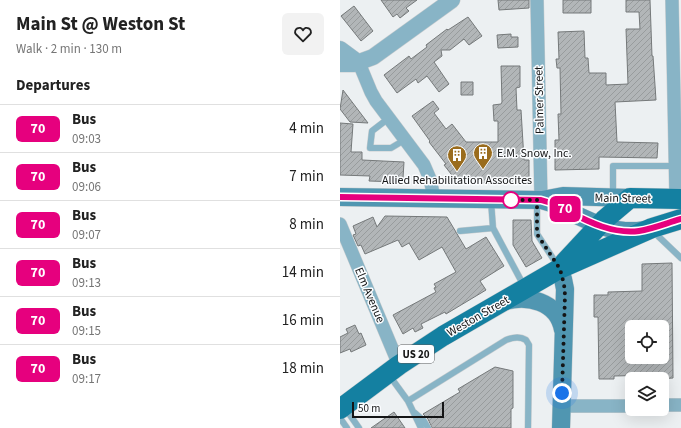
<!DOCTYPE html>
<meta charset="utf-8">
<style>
:root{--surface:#fff;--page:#f2f2f2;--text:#222;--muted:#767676;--line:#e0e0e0}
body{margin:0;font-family:"Source Sans 3",sans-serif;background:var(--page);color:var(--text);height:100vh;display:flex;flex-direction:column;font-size:15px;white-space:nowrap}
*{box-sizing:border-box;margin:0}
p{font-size:13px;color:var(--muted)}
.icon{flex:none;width:22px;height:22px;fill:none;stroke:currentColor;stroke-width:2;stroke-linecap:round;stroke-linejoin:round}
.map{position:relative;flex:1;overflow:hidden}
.details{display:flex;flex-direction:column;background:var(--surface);width:340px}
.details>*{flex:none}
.badge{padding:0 8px;border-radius:6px;font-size:14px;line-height:26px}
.buttons{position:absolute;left:285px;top:320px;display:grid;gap:8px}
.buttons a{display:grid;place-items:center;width:44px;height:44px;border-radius:6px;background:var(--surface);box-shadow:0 4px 16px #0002;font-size:20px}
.scale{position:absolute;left:12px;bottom:10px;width:92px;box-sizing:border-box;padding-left:4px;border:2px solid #141516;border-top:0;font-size:11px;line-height:14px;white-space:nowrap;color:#141516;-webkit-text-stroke:3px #fbfdff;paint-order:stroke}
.you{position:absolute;width:20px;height:20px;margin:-10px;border:3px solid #fff;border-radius:50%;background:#1a73e8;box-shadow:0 0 0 6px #1a73e833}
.map>.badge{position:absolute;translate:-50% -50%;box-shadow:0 0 0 2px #fff}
h2{padding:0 16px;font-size:15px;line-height:36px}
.round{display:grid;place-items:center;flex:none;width:42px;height:42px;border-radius:6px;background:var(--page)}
.headline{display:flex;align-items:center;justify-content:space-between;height:68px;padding:0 16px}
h1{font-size:19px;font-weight:700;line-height:30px}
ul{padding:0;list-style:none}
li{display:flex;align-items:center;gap:12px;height:48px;padding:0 16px;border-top:1px solid var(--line)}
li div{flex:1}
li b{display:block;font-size:15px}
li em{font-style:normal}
li .badge{min-width:44px;font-weight:700;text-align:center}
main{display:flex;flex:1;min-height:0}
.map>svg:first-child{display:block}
</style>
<main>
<section class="details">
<div class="headline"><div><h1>Main St @ Weston St</h1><p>Walk · 2 min · 130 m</p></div><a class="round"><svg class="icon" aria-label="heart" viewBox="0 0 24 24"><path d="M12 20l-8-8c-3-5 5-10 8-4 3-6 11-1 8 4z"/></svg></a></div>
<h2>Departures</h2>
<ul>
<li><span class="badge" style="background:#e6007e;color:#fff">70</span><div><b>Bus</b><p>09:03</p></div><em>4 min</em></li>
<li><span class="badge" style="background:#e6007e;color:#fff">70</span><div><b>Bus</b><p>09:06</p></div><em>7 min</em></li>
<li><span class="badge" style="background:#e6007e;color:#fff">70</span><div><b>Bus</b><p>09:07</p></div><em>8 min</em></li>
<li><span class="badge" style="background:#e6007e;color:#fff">70</span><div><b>Bus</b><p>09:13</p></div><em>14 min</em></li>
<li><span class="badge" style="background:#e6007e;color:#fff">70</span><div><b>Bus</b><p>09:15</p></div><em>16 min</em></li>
<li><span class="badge" style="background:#e6007e;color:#fff">70</span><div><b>Bus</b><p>09:17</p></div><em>18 min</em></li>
</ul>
</section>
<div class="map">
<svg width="341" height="428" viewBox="0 0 341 428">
<defs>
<pattern id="building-hatch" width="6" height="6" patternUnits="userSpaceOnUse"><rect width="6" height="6" fill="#b2b6b8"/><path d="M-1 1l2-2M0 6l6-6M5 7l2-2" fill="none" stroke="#989c9d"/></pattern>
</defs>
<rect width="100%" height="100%" fill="#ecf0f2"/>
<path fill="url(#building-hatch)" stroke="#75797a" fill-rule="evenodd" d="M41,0H77L66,8L69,11L60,18L57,14L53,17Z
M158,0H189V8L159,10Z
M223,0H251V13H223Z
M286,0H310L312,56H313L316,100L275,102L277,142L318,143L317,158L259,157V169L215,170V140H219L218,114H221L220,68H217L216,59H219L218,32L244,31L245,58H248L249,73H266V85L288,84L286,29H300L299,12H286Z
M14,6L33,31L21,41L1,16Z
M128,17L142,36L129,45L124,39L110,50H101L102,56L94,62L109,84L99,92L87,76L78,83L76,79L57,93L44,75L69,56L71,59L87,47L86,45L107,29L108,30Z
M171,34V37H178V47L158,48L157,35Z
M161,66H180V87L176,88L177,110H181L184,160H189V177L183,183H142L137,179H115L104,165L106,164L89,142L90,141L72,116L93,101L99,109L94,113L106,129L112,124L126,142H158V121H154L153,105L161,104L162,102Z
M121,82H133V95H121Z
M3,90L28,123L10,122L0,109Z
M0,123L13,124L11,152H22V160L64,162L63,178L59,182L29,181L30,176L0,175Z
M45,216L107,217L126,249L146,237L164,266L140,281L146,290L106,314L105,312L81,324L83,328L75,332L73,328L63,334L53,315L96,292L94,288L96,287L94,284L116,272L102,247L79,260L69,243L62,247L58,240L25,254L21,245L18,246L13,235L16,234L13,226L33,217L37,227Z
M173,220H191L192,241L202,258L186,267L173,245Z
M332,263L333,378L317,379V375L274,376V379H259L258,317H254V295H268V292L302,291V264ZM292,327H322V357H292Z
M15,325L19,334L21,333L26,345L11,352L10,349L0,353V337L8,333L6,329Z
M155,367L173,371V408L171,409V428H92L88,419L83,414L120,392L118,389Z
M54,412L65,428H31Z"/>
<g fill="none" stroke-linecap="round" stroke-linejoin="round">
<g stroke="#c9cdcf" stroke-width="7">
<path id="service" d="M49,118L32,131L30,148H51L66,139
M273,196V166H336
M151,201L153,228L184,286
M197,202V234L218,266
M120,231L153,228
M314,231L319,237L341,258
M49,375L68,401L81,428
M68,401L166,340C173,337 180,336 186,340L189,345L188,428
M5,408L19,428
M75,413L84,421L88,428
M0,418L7,428"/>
</g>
<g stroke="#c9cdcf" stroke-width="14">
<path id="minor" d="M197,0L201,200
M332,0L336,199
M19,63L31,92L36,101L84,165L90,179L94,198
M0,224L59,365
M322,405H341
M221,406H292"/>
</g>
<g stroke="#c9cdcf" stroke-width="17">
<path id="tertiary" d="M0,49L19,63
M0,64H14L33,57L112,0"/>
</g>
<g stroke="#c9cdcf" stroke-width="19">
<path id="secondary" d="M0,197L201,200L211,203C241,216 269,236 304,230
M202,200L223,196L290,198
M219,269L223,279L225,289L221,428
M162,302C187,294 218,301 223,330"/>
</g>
<g stroke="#c9cdcf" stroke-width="21">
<path id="primary" d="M224,263L264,220L290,198L341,199
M0,409L59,365L103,336L219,269L312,228L341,219"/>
</g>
<use href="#service" stroke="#88b4c6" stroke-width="6"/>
<use href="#minor" stroke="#88b4c6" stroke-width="13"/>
<use href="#tertiary" stroke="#88b4c6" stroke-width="16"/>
<use href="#secondary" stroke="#5096b1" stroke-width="18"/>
<use href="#primary" stroke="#1480a1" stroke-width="20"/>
</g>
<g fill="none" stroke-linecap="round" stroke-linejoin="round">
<g stroke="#fff" stroke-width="9">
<path id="line" d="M0,197L201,200L211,203C239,216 267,235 299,231C313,229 327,223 341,219"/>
</g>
<use href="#line" stroke="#e6007e" stroke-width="6"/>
<path stroke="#141516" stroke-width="4" stroke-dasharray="0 7.2" d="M171,200H166H197V234L220,269L224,284L225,295L222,393"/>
</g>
<defs>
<g id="building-pin" transform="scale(1)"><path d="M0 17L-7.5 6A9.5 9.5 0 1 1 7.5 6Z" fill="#9a6c1d" stroke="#fbfdff"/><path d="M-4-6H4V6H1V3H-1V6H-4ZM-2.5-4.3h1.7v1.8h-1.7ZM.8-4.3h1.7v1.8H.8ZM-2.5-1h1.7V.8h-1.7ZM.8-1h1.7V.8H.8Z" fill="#fff"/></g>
</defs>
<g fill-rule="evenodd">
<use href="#building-pin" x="143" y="153"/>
<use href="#building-pin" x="117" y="155"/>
</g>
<circle fill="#fff" stroke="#e6007e" stroke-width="2" cx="171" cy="200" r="8"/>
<g text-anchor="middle" stroke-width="3" stroke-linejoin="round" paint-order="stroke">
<rect fill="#fbfdff" stroke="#595b5c" stroke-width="1" x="58" y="345" width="36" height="18" rx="3"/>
<g font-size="11" font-weight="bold" fill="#141516">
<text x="76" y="358">US 20</text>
</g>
<g font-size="12" fill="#141516" stroke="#fbfdff">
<text transform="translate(199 100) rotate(-91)" y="4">Palmer Street</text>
<text transform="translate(283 198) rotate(1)" y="4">Main Street</text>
<text transform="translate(30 295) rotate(67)" y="4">Elm Avenue</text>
<text transform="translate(138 316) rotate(-30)" y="4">Weston Street</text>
</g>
<g font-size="12" fill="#141516" stroke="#fbfdff" text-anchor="start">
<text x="157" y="157">E.M. Snow, Inc.</text>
<text x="117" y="184" text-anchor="middle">Allied Rehabilitation Assocites</text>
</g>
</g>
</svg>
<div class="buttons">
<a><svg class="icon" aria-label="locate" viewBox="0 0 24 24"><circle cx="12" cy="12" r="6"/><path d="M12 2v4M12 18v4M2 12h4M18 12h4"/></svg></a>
<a><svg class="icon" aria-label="layers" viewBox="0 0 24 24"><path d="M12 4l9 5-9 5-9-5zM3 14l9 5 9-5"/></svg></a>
</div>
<div class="scale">50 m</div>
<div class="you" style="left:222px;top:393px"></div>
<b class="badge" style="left:225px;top:209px;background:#e6007e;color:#fff">70</b>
</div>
</main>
